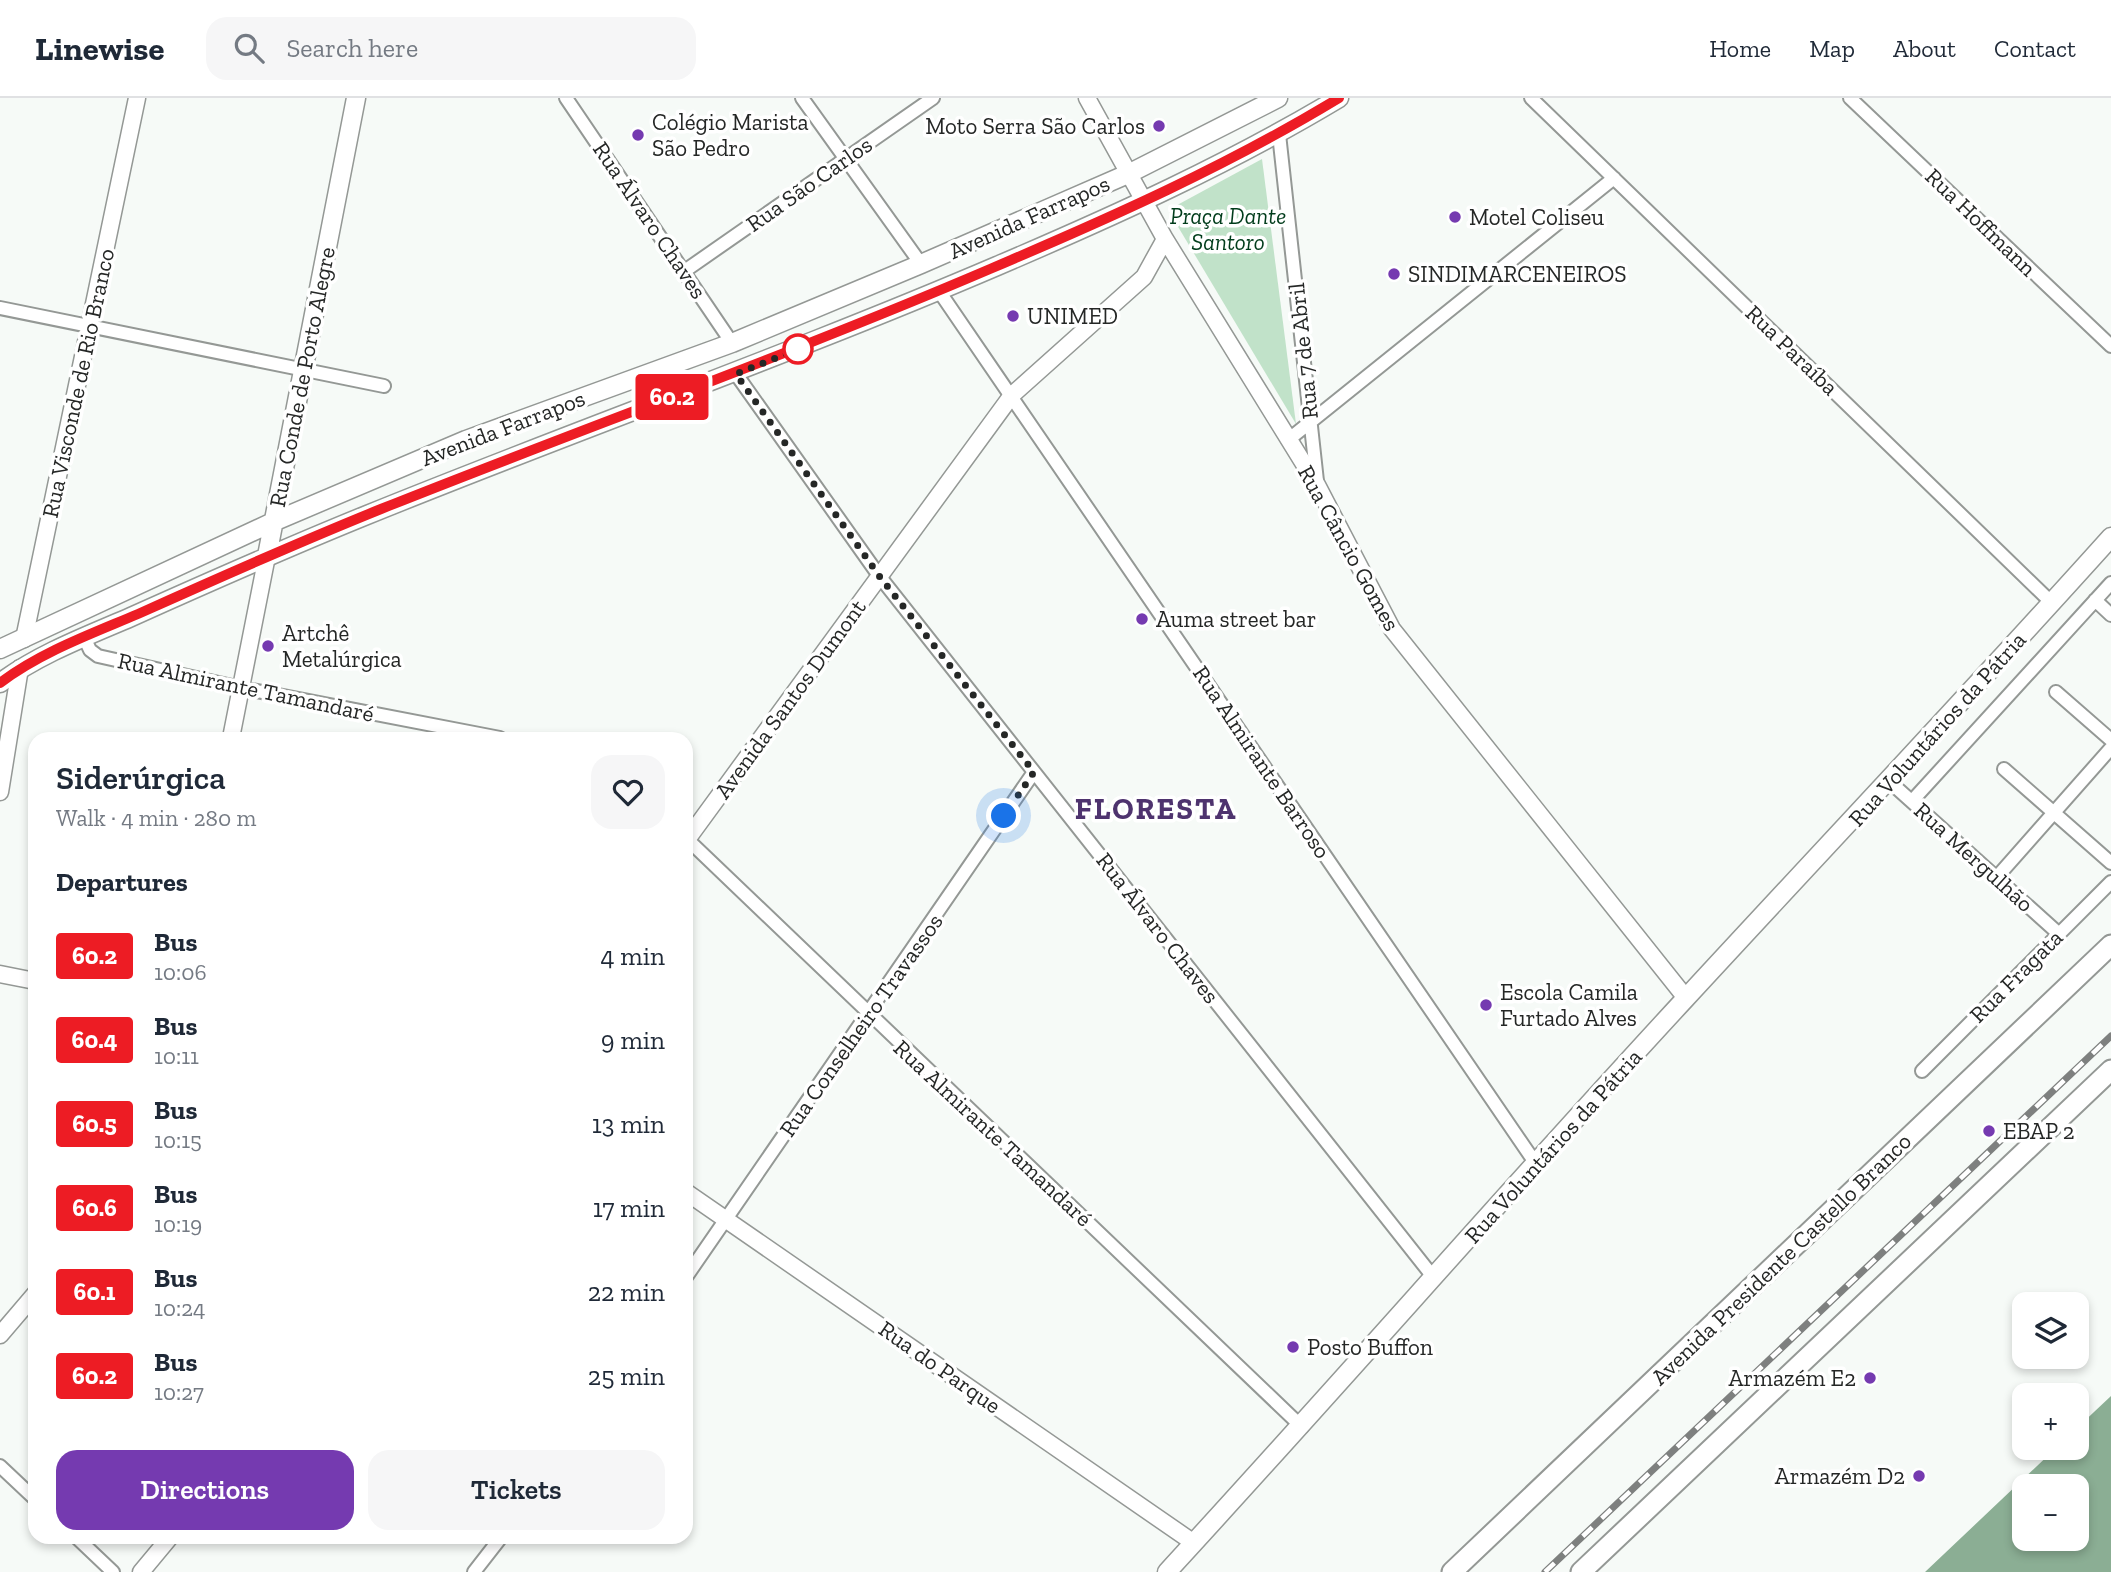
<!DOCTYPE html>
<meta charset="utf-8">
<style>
:root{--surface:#fff;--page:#f6f6f7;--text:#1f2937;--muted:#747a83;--line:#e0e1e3;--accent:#753ab0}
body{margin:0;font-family:"Zilla Slab",serif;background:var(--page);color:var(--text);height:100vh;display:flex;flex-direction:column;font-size:26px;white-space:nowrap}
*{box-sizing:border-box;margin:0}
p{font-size:23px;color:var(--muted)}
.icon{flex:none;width:38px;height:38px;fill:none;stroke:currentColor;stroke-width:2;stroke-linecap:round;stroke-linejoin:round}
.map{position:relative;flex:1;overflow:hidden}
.panel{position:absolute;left:28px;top:634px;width:665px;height:812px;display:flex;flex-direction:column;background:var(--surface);border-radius:21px;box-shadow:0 4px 10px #0003}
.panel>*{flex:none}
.badge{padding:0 14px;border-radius:5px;font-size:24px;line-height:46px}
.fabs{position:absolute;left:2012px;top:1194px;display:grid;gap:14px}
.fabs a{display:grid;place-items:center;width:77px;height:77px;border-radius:14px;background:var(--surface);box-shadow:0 4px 10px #0003;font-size:35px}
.you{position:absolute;width:35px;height:35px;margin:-18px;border:5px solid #fff;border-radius:50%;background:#1a73e8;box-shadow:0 0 0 10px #1a73e833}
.map>.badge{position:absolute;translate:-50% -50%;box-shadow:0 0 0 4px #fff}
h2{padding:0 28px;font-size:26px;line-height:63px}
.round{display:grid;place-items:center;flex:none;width:74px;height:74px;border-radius:21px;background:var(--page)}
.summary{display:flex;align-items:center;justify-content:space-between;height:119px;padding:0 28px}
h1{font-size:33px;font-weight:600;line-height:52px}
.primary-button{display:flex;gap:14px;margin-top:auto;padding:14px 28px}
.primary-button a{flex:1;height:80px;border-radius:21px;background:var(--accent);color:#fff;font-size:28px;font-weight:600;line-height:80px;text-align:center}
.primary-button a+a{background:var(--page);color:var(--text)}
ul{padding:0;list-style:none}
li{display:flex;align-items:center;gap:21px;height:84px;padding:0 28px}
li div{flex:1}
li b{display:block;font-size:26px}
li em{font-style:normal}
li .badge{min-width:77px;font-weight:700;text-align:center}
header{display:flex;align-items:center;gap:42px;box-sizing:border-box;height:98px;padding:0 35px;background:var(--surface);border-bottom:2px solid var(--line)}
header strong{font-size:33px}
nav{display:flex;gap:38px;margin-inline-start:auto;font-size:24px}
.search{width:490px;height:63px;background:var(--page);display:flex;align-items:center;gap:18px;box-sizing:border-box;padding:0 24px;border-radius:21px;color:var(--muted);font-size:26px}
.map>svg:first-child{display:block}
</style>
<header>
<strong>Linewise</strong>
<div class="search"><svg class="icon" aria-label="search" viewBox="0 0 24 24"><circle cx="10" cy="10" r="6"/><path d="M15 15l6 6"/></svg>Search here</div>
<nav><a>Home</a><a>Map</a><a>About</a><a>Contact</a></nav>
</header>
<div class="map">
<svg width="2111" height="1474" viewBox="0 0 2111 1474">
<rect width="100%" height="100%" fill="#f6faf7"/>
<path fill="#c1e2c9" d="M1262,61L1296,326L1168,112Z"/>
<path fill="#8bae94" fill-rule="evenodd" d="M2111,1298V1474H1925L2057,1349H2077V1330ZM2025,1388H2077V1440H2025Z"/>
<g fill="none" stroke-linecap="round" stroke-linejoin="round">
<g stroke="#949895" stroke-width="16">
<path id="minor" d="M566,0L732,245
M802,0L921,166
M1531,0L2052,505
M1850,0L2111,248
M1279,36L1317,383
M686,172L933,0
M939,193L1536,1066
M0,210L384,288
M736,276L880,479L1434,1180
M1288,342L1614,80
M2095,502L2111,517
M84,539L90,552L98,558L241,590L500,640
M2056,594L2111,642
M2004,671L2111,765
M1890,684L2058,835
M1912,703L2111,485
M686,740L1302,1329
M1997,779L2111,650
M1922,973L2111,784
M686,1179L1034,674
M0,1368L35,1401
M75,1438L113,1474
M474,1474L502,1438"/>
</g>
<g stroke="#949895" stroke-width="19">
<path id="tertiary" d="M1087,0L1165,141L1317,387L1392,531L1686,900
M24,541L137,0
M231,640L267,458
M0,694L20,570
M686,743L1012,297L1144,179L1165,141
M0,876L35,883
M686,1094L1194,1445
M0,1237L35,1196
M141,1474L171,1438"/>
</g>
<g stroke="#949895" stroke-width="21">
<path id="secondary" d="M267,458L356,0
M0,551L273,424L466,342L732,245L921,166L1130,75L1278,0
M0,585C39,556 87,538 131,519C209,484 288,449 367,417C576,332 789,257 997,168C1114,118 1229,66 1339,0
M1167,1474C1342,1284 1511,1089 1686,900C1828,746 1971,595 2111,439"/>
</g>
<g stroke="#949895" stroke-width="23">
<path id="primary" d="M1452,1474L2111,847
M1581,1474L2111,972"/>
</g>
<use href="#minor" stroke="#fff" stroke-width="12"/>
<use href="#tertiary" stroke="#fff" stroke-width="16"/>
<use href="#secondary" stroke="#fff" stroke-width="18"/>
<use href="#primary" stroke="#fff" stroke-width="19"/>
<g stroke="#7e807f" stroke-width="7">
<path id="rail" d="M1545,1474L2111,938"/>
</g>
<use href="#rail" stroke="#fff" stroke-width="4.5" stroke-dasharray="13" stroke-linecap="butt"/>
</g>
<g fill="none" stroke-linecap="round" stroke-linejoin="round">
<g stroke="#fff" stroke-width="16">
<path id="line" d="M0,585C41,554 91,536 138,516C218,480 299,444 381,411C584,330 789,257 990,171C1110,120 1227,68 1339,0"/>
</g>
<use href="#line" stroke="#ed1c24" stroke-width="10"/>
<path stroke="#252726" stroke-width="7" stroke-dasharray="0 12.6" d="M798,251L736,276L880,479L1034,674L1004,718"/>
</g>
<g fill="#753ab0" stroke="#fff" stroke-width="2.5">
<circle cx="1159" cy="28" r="7"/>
<circle cx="638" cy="37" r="7"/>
<circle cx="1455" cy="119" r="7"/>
<circle cx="1394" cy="176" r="7"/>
<circle cx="1013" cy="218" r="7"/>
<circle cx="1142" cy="521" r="7"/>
<circle cx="268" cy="548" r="7"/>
<circle cx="1486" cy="907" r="7"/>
<circle cx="1989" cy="1033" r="7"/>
<circle cx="1293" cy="1249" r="7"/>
<circle cx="1870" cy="1280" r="7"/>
<circle cx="1919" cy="1378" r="7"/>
</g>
<circle fill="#fff" stroke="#ed1c24" stroke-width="3.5" cx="798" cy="251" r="14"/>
<g text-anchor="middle" stroke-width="7" stroke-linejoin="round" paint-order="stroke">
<g font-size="23" fill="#252726" stroke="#fff" text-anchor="start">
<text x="652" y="32">Colégio Marista<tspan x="652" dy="26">São Pedro</tspan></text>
<text x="1145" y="36" text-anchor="end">Moto Serra São Carlos</text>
<text x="1469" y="127">Motel Coliseu</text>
<text x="1408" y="184">SINDIMARCENEIROS</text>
<text x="1027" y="226">UNIMED</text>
<text x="1156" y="529">Auma street bar</text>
<text x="282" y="543">Artchê<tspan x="282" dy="26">Metalúrgica</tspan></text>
<text x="1500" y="902">Escola Camila<tspan x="1500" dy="26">Furtado Alves</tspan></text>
<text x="2003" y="1041">EBAP 2</text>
<text x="1307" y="1257">Posto Buffon</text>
<text x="1856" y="1288" text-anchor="end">Armazém E2</text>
<text x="1905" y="1386" text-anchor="end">Armazém D2</text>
</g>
<g font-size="23" fill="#252726" stroke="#fff">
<text transform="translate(809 86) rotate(-35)" y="8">Rua São Carlos</text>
<text transform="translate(1029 119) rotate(-24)" y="8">Avenida Farrapos</text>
<text transform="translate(650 122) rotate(56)" y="8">Rua Álvaro Chaves</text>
<text transform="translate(1981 124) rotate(44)" y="8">Rua Hoffmann</text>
<text transform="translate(1792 252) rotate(44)" y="8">Rua Paraíba</text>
<text transform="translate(1303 253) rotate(-96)" y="8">Rua 7 de Abril</text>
<text transform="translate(302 279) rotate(-79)" y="8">Rua Conde de Porto Alegre</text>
<text transform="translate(78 285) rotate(-78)" y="8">Rua Visconde de Rio Branco</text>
<text transform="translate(503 330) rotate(-21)" y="8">Avenida Farrapos</text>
<text transform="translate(1349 450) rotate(61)" y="8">Rua Câncio Gomes</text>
<text transform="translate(246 589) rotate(12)" y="8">Rua Almirante Tamandaré</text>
<text transform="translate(790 601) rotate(-54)" y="8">Avenida Santos Dumont</text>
<text transform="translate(1937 631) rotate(-48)" y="8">Rua Voluntários da Pátria</text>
<text transform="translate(1262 664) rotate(56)" y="8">Rua Almirante Barroso</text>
<text transform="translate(1974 759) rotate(42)" y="8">Rua Mergulhão</text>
<text transform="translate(1158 830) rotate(52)" y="8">Rua Álvaro Chaves</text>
<text transform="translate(2016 878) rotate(-45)" y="8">Rua Fragata</text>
<text transform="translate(861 927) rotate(-55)" y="8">Rua Conselheiro Travassos</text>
<text transform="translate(993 1035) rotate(43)" y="8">Rua Almirante Tamandaré</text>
<text transform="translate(1553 1048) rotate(-48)" y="8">Rua Voluntários da Pátria</text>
<text transform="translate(1781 1161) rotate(-44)" y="8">Avenida Presidente Castello Branco</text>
<text transform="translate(940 1269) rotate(35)" y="8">Rua do Parque</text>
</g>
<g font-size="23" font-style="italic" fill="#003c1b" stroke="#fff">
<text x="1228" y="126">Praça Dante<tspan x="1228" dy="26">Santoro</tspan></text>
</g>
<g font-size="30" font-weight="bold" letter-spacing="2" fill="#4e336e" stroke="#fff">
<text x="1156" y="721">FLORESTA</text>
</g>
</g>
</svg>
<div class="fabs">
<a><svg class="icon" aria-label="layers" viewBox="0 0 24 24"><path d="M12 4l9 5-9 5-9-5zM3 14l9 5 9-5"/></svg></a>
<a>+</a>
<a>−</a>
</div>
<div class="you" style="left:1004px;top:718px"></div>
<b class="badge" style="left:672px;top:299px;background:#ed1c24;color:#fff">60.2</b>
<section class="panel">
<div class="summary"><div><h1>Siderúrgica</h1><p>Walk · 4 min · 280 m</p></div><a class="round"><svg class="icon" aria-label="heart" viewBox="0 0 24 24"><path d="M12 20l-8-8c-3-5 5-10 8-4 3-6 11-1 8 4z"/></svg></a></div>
<h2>Departures</h2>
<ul>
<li><span class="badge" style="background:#ed1c24;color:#fff">60.2</span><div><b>Bus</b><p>10:06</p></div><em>4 min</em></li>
<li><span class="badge" style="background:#ed1c24;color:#fff">60.4</span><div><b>Bus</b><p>10:11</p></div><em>9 min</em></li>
<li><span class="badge" style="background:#ed1c24;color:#fff">60.5</span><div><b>Bus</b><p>10:15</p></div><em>13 min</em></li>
<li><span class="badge" style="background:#ed1c24;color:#fff">60.6</span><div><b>Bus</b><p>10:19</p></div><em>17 min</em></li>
<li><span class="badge" style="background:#ed1c24;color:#fff">60.1</span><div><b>Bus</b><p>10:24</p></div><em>22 min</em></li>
<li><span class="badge" style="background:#ed1c24;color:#fff">60.2</span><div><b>Bus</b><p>10:27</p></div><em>25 min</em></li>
</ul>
<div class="primary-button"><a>Directions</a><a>Tickets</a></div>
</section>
</div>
